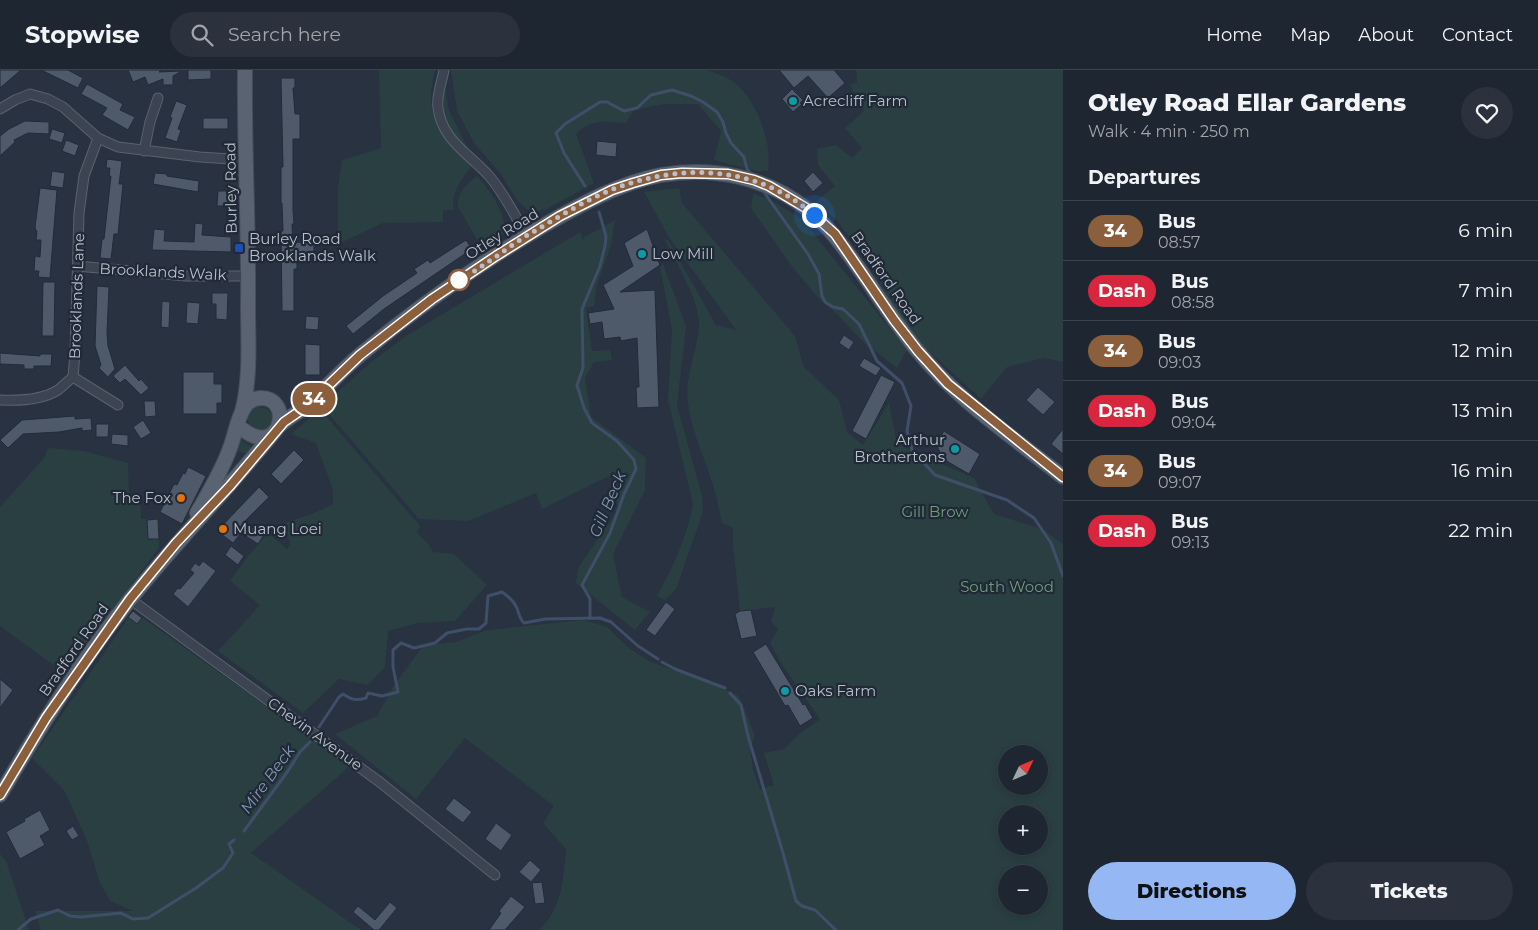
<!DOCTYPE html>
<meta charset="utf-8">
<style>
:root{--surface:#1e2631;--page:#2b323d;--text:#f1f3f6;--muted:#a1a5ab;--line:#3c434d;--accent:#95b8f4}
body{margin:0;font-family:Montserrat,sans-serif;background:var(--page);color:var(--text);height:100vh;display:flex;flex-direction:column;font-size:19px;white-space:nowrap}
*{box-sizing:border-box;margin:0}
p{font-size:16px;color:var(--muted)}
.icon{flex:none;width:28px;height:28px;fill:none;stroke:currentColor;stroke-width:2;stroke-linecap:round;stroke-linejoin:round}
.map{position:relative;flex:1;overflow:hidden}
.sheet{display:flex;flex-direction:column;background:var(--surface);width:475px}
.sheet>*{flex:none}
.badge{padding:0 10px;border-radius:16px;font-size:18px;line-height:32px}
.needle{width:32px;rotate:46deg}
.fabs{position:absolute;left:998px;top:675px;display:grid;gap:10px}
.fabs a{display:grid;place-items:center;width:50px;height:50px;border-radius:50%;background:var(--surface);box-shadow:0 2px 8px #0003,0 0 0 1px var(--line);font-size:25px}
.you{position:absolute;width:25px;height:25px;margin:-12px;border:4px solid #fff;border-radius:50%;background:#1a73e8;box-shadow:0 0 0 8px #1a73e833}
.map>.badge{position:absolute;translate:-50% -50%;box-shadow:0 0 0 2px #fff}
h2{padding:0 25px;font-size:19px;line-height:45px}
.round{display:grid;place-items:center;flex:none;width:52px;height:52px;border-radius:26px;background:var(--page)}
.summary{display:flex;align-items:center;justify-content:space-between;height:85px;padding:0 25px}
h1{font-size:24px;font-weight:800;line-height:38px}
.button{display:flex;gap:10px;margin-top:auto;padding:10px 25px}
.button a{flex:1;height:58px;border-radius:30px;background:var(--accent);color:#111;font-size:20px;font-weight:800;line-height:58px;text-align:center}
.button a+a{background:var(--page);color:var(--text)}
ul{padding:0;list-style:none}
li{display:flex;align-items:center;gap:15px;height:60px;padding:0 25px;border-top:1px solid var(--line)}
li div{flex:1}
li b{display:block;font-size:19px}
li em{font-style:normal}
li .badge{min-width:55px;font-weight:700;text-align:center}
header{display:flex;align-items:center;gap:30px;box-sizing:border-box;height:70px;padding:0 25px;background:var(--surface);border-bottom:1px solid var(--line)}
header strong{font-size:24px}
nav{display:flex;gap:28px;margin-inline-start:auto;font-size:18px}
.search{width:350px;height:45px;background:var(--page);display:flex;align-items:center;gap:12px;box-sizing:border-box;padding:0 18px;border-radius:28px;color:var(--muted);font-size:19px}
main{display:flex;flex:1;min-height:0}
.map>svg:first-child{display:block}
</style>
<header>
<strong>Stopwise</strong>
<div class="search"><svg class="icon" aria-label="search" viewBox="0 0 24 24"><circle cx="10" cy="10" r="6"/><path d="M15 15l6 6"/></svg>Search here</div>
<nav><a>Home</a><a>Map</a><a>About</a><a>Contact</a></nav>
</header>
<main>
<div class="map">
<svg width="1063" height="860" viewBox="0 0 1063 860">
<rect width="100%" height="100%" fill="#283241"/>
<path fill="#2a3f42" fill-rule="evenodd" d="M379,0H435C433,9 431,18 431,27C431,55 452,80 472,96C462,109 450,123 454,140H443V152L383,153L338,174V117L342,90L381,78Z
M451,0H707C714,3 722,5 729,9C755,24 773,72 768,101H756L714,90L721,61L698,34H664L634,40L626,53C605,52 592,48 576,64L594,113L547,139L534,142L526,139L517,130L500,103L474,73L457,41Z
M856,0H1063V292L1044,288L1007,297L981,329L908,262L872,200L838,152L817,131L835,116L818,95L817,79L836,75L852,88L862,78L845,58L864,41L850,15L857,12Z
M444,13L449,40L469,81C447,61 438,42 444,13Z
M477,106C491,121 504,141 506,162L494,172L482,178L458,137C456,124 467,113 477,106Z
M679,118L682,133L795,266L804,297L839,330L847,362L863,375L889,333L897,374L974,408L994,444L1042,459L1063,474V860H539C563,837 563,810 566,779L543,753L554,736L465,668L416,729L335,664L377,646L394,615L423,576L456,572L487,560L584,550L607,557L630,579L651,592L710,613L739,626L755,666L750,678L753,699L760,719L774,715L764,683L784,679L798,665L820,649L783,596L770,573L778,559L771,552L775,537L740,541L733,473V458L722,453C719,439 716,423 711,409C703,384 691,359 688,333C684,306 698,281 699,254C699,230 676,192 665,170H668L716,255L736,260L670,169L644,122ZM1006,684H1039V716H1006ZM1006,744H1039V776H1006ZM1006,804H1039V836H1006Z
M753,123L774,132L802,149L907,280L897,298L864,273L837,244L818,228L790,194L751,138Z
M615,150L611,175L596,218L594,236L586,238L592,281L610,280L612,290L594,292L585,308L591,347L646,388L645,420L613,484L622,527L650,542L635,560L576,513L579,496L618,440L613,404L542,439L536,423L468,451L419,449L322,336L371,292L406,266L580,162L584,172L583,168Z
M663,194L686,256L677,335L702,426L703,442L676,519L665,530L657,526C673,497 687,467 693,434L668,330L672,260L660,197Z
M258,337L267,339L273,346V355L265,362L250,358L247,349L248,345L254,338Z
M320,339L420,456L417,462L430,476L433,482L454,484L487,515L455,551L417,553L388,561L385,597L368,615L339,609L303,643L218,581L260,535L230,511L248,486L268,463L287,479L290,475L285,453L312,444L333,434V420L316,373L291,364Z
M240,369L252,377L246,384L238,381Z
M48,378L84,381L128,393L129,424H140L141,449L158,448L159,478L64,603L0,556V437L44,388Z
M133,541L350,696L251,783L361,860H41L35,841H133L110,831L100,813L86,768L64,720L32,688Z
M0,784L6,791L29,860H0Z"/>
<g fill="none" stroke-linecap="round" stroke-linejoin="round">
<path stroke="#3f4f69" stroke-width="3" d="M585,116L564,83L556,63L565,54L600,32H607L624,41L637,38L651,25L672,20L691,26L703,32L717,42L723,52L726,63L731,73L744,87L747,99L752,105
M761,118L808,184L819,204L822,226L825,232L833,237L843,239L859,254L877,291L902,313L911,336L907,361L912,380L935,405L1007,430L1034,448L1051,473L1063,506
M590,548V529L582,515L610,463L624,424L636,399L634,390L617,371L592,353L584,338L577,315L583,298L582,239L600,196L605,176L606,166L599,142
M662,592L675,599L725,618
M730,623L741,635L748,666L783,783L796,831L802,836L815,840L836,860
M319,657L339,627L343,624C352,630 356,631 366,628L368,623L382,626L398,622L393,597V580L401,573L414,578L435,573L447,563L467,559H479L486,553L488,526L502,522C508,526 514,532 517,538C519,544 519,548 524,553L545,549L600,548L611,552L638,576L658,589
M244,761L288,701L300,682L310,672
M18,860L31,849L58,840L70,846L81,847L121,843L133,849L148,848L196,818L223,798L233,783L229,774L234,770"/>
</g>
<path fill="#4e596a" stroke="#222b38" d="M0,0H21L0,18Z
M41,0H68L83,8L78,18Z
M128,0H161L159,2L180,1V2L173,6V15H163V9L148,15L145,7L133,12Z
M188,0H211V9L188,10Z
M779,0H834L845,13L828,28L808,6L794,18Z
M281,8H295V18H293L295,44H300V69H293V140L294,154H292L293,172L314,173V183L297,182V199H294V241H282L281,161H283L282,133H281V97H283Z
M87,14L123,34L120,40L135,47L128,60L102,45L107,38L81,24Z
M792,19L803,30L800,33L802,34L793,42L782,29Z
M176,31L187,35L178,59L181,60L177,72L165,68L172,48L170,47Z
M203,48H228V59H203Z
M25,51L49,52V64L28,63L14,70L15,72L0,86V66L9,59Z
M52,59L65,63L62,73L49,69Z
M66,70L79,75L75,86L62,81Z
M597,71L617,73L616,87L596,85Z
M107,89L122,91L119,114H123L118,164H114L111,189L100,188L102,169H104L111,106H109L110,98H106Z
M52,101L65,103L63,118L50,116Z
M813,102L823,113L813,122L804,111Z
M155,103L167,104V106L199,111L198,122L153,114Z
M40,118L57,120L50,208L38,207L39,201H34L35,186L40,187L41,170H36L37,161H36L35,157Z
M218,121H230V136H217Z
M195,153L203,154L202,165L231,167V182L152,180L154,159L165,160L164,171L194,172Z
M647,159L660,195L620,222L655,220L659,337L637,338L636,317H639L637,268L621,271L620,267L604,269L602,252L590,254L588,243L614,239L603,215L633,196L624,173Z
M466,170L472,179L384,239L353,264L346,256L383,226L417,203L414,199L428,190L430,193Z
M43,212H55L54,266H42Z
M97,216L109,217L107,263L108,276L115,299L108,307L99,298L101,295L95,276Z
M212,223H228L227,250L216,249V234H212Z
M162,231L170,232L169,258L161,257Z
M187,232L200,233L198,254L186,253Z
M306,246L319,247L318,260L305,259Z
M844,265L854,272L849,280L839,273Z
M305,274L320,275V305H305Z
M0,283L40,286V284H52L51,296H34V299H24V295L0,294Z
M864,288L881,298L876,306L859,296Z
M125,295L139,311L141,309L149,318L141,325L125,309L120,313L113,306Z
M183,302H214V314H222V333H217V344H183Z
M881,305L895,312L866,369L852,361Z
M1038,317L1055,332L1043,345L1026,330Z
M144,331H155L156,346L145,347Z
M75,346V349L91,348L92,360L82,361V358L59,362L23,364L8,378L0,370L22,350Z
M143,350L151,363L141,369L133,357Z
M96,354H109L108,367H96Z
M1063,359V384L1051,374Z
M944,361L980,384L969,404L943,389L936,374Z
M112,364L128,365V376L111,374Z
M294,380L304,390L281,414L271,404Z
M188,397L206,406L182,454L160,442L174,414L177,415L183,403L185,404Z
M259,417L269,427L244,452L264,465L258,474L241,463L233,473L217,461Z
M158,449L159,469H148L147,450Z
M231,476L244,486L238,495L225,485Z
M203,491L216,501L188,537L173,524L178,518L180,519L194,503L190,500L195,493L199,496Z
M666,532L675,539L655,566L646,560Z
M751,540L757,566L741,569L735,544L740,541Z
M133,541L142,548L137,554L128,547Z
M766,574L803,635L805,634L813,648L800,656L788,635L785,636L753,582Z
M0,609L13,620L0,638Z
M454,728L472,742L463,753L445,739Z
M40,740L50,760L40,766L45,775L20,789L6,762L25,751L24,749Z
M496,753L512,765L501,781L485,769Z
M73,756L79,766L72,770L66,761Z
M530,790L541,800L531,812L519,802Z
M542,812L545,833L535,834L532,813Z
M511,826L525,837L505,860H489L501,843L499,841Z
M390,832L397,838L379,860H374L353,842L358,836L375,850Z"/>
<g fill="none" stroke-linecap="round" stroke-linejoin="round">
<g stroke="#5a626e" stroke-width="11">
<path id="street" d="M444,0C442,12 436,26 438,38C442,71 471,85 490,107C505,125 515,146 527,166
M0,39L15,30L30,24L48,29L63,37L98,68L118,77L200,87L246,90
M144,81L150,52L158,28
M77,196L186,206H248
M73,307L118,335
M0,330C19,331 42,330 58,320C63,316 68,311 73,307L75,283L79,143L84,106L98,68
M130,529L381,713L495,805"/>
</g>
<g stroke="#454d5a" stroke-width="16">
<path id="primary" d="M242,342C251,307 248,271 248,236C249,157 244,79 245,0
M278,357C288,347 300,342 310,333C327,317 342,300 360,285C417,237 479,194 543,156C580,135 619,113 661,105C713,96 766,107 807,139C830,157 845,179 862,203C880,229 897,255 917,280C957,330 1013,367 1063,407
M197,443C209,422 222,401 230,378C235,365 237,349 244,338C247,332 253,329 260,328C291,327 283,377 254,366C248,364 242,359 238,356
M0,725C40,657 82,589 132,527C178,470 229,418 275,361"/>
</g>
<use href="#street" stroke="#3c4451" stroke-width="9"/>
<use href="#primary" stroke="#5a6371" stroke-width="14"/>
</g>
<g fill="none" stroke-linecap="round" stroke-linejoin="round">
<g stroke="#fff" stroke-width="11">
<path id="line" d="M0,725L46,648L130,529L176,473L230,416L284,352L307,336L360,285L432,229L496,186L560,146L612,120L633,113L661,105L682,103L728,104L754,110L769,116L806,138L835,164L894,250L918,281L948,314L1063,407"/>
</g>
<use href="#line" stroke="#8b5e3c" stroke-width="8"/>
<path stroke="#b9bfcb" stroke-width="5" stroke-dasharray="0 9" d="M459,210C482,198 504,180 526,166C554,150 583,131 613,119C683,93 756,95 814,145"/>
</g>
<g fill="#0f9aa8" stroke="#202936" stroke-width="2">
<circle cx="793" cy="31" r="5"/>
<circle cx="642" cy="184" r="5"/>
<circle cx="955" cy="379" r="5"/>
<circle cx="785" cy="621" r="5"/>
</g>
<rect fill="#1a4fb4" stroke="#202936" stroke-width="2" x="234" y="173" width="10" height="10" rx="2.5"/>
<circle fill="#fff" stroke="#8b5e3c" stroke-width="2.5" cx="459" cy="210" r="10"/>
<g fill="#e8710a" stroke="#202936" stroke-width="2">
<circle cx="181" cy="428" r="5"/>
<circle cx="223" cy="459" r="5"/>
</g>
<g text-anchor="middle" stroke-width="4.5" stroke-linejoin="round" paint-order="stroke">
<g font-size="15" fill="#b9bfcb" stroke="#202936" text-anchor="start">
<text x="803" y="36">Acrecliff Farm</text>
<text x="249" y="174">Burley Road<tspan x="249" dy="17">Brooklands Walk</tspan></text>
<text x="652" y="189">Low Mill</text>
<text x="945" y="375" text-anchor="end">Arthur<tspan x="945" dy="17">Brothertons</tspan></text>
<text x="171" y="433" text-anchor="end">The Fox</text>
<text x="233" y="464">Muang Loei</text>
<text x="795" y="626">Oaks Farm</text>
</g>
<g font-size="15" fill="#b9bfcb" stroke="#202936">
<text transform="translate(231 118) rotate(-91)" y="5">Burley Road</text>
<text transform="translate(502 164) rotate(-32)" y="5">Otley Road</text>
<text transform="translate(163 202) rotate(3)" y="5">Brooklands Walk</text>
<text transform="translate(886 208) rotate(55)" y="5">Bradford Road</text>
<text transform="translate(77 226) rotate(-88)" y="5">Brooklands Lane</text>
<text transform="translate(74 580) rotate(-55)" y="5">Bradford Road</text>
<text transform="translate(315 664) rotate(36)" y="5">Chevin Avenue</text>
</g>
<g font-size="15" fill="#719b7b" stroke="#202936">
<text x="935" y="447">Gill Brow</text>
<text x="1007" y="522">South Wood</text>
</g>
<g font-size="16" font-style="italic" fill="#8295b1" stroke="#202936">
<text transform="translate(607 434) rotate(-67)" y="6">Gill Beck</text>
<text transform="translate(267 709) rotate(-54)" y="6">Mire Beck</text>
</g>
</g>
</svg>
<div class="fabs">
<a><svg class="needle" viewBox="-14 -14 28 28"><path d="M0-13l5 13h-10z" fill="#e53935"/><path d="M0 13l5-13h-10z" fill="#a1a5ab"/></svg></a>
<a>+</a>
<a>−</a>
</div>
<div class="you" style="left:814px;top:145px"></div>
<b class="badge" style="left:314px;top:329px;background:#8b5e3c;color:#fff">34</b>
</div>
<section class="sheet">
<div class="summary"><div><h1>Otley Road Ellar Gardens</h1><p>Walk · 4 min · 250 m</p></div><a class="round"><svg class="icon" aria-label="heart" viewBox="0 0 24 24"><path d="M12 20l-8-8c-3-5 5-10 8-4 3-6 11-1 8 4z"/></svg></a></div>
<h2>Departures</h2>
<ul>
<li><span class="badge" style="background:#8b5e3c;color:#fff">34</span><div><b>Bus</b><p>08:57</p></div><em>6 min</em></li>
<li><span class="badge" style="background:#d7263d;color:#fff">Dash</span><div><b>Bus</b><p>08:58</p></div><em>7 min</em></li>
<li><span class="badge" style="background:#8b5e3c;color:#fff">34</span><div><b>Bus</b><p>09:03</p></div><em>12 min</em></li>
<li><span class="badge" style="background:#d7263d;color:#fff">Dash</span><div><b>Bus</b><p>09:04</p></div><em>13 min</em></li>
<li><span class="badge" style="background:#8b5e3c;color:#fff">34</span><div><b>Bus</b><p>09:07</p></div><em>16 min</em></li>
<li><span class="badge" style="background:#d7263d;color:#fff">Dash</span><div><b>Bus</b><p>09:13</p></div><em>22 min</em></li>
</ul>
<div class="button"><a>Directions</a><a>Tickets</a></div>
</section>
</main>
